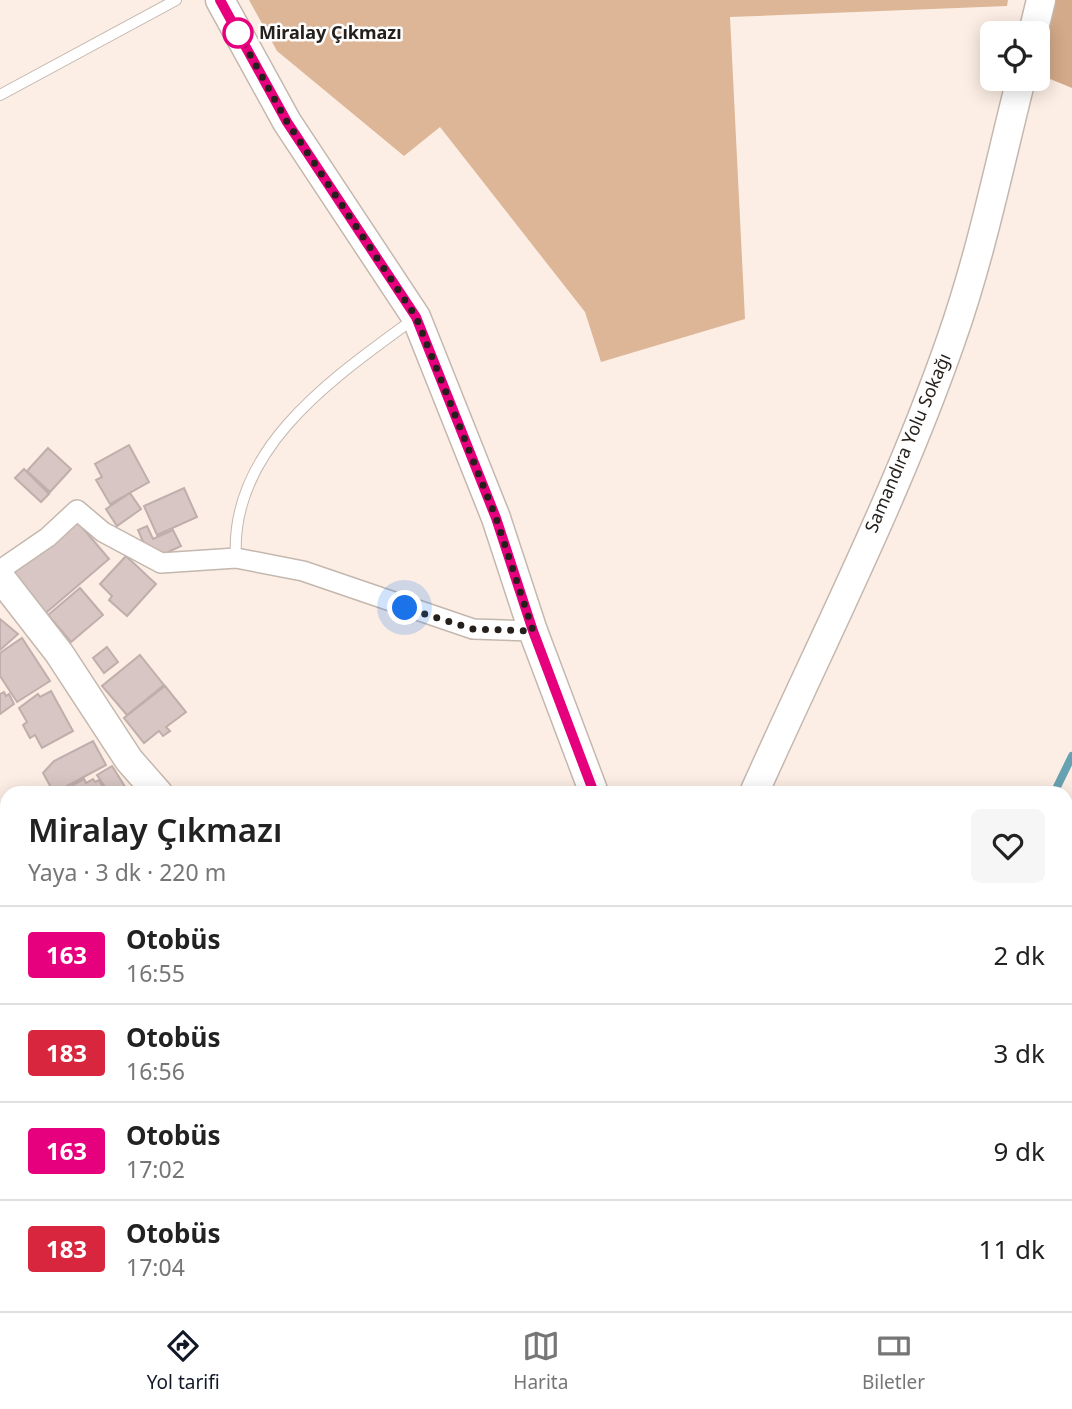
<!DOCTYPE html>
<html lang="tr">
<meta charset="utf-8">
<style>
:root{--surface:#fff;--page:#f6f6f6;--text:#222;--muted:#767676;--line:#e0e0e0;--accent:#111827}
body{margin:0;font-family:"Noto Sans",sans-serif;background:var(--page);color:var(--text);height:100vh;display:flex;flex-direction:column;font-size:26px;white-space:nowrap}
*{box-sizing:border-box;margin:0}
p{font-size:23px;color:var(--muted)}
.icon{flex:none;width:38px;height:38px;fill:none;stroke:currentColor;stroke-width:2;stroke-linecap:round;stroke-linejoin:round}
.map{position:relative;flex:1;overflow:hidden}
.panel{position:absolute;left:0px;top:786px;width:1073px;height:527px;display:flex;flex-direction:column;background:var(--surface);border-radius:21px 21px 0 0;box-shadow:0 4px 18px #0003}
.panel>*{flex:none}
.badge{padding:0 14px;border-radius:5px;font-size:24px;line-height:46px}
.fabs{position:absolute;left:980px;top:21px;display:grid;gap:14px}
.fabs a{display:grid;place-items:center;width:70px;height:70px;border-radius:10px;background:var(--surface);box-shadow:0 4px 18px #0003;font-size:35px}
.you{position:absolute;width:35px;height:35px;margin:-18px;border:5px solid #fff;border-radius:50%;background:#1a73e8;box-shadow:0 0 0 10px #1a73e833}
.map>.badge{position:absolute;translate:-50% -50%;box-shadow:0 0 0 4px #fff}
.round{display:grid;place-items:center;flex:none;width:74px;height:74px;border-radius:10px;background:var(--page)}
.head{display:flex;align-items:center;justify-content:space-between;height:119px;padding:0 28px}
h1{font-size:33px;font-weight:600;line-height:52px}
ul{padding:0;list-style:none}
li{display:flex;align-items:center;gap:21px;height:98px;padding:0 28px;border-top:2px solid var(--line)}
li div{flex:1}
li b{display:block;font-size:26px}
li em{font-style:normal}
li .badge{min-width:77px;font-weight:700;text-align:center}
.dock{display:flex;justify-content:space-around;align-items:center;height:98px;border-top:2px solid var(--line);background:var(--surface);font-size:19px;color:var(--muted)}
.dock a{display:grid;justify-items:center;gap:4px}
.dock .on{color:var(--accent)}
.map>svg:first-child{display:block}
</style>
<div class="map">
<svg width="1072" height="1311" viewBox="0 0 1072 1311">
<rect width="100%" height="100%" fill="#fceee4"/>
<path fill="#f2e6d1" d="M870,1306H1042L1046,1311H869Z"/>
<path fill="#ddb697" d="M249,0H1008L1007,6L730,17L745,319L601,362L585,312L440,127L404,156L277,51Z"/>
<path fill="#d3aa8a" d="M1054,0H1072V88L1038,74V54Z
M285,1306H500V1311H286Z"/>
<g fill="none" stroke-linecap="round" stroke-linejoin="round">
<path stroke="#67a2b2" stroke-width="8" d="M1054,793L1072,756"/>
</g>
<path fill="#d7c6c3" stroke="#bfaeab" stroke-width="2" d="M129,445L149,482L110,504L96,480L102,477L95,464Z
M48,448L71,469L50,492L27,471Z
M24,469L49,494L41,502L15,478Z
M184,488L197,517L157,535L144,506Z
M130,493L141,509L117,526L106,509Z
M76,520L109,559L41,617L8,578Z
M147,526L153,539L173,530L181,546L162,555L144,544L138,530Z
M126,556L156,584L127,616L109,600L112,596L100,584Z
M80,588L103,615L71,642L48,615Z
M0,619L18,634L0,650Z
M22,638L50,681L17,702L0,676V653Z
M107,647L118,662L104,673L93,658Z
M140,655L164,685L127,715L102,686Z
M165,686L186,712L166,727L170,731L163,736L159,731L144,743L124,718Z
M51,691L73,731L42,748L35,735L30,738L23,725L27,722L19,708L38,694L40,697Z
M4,692L6,696L9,694L14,704L0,714V694Z
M93,741L106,765L54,793L43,773L54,761Z
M112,766L129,793H109L97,775Z
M84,779L86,783L93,779L95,782L99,780L106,793H66L64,790Z
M0,974L7,982V1020L0,1026Z"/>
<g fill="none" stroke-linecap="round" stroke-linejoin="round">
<g stroke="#c4b7ae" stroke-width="12">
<path id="lane" d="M0,95L176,0
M236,558C229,447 336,376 415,318"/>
</g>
<g stroke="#c4b7ae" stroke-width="22">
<path id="street" d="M0,570L48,537L77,510L103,532L161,563L236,558L303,571L473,629L533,631
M0,1089L7,1097
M0,1271L7,1278
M51,1306L61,1311
M100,1306L102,1311
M661,1306L662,1311"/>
</g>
<g stroke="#c4b7ae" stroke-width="31">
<path id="secondary" d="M220,0L287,122L416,317L496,518L533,631L594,793
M1033,33L1041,0
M0,577L59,653L129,760L158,793
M754,793C821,643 897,495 951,340C981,255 999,166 1021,79
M548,1306L557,1311
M626,1311L630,1306"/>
</g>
<g stroke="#d3d2d2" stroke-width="39">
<path id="highway" d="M1066,1148L1072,1137
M1066,1218L1072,1212
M1066,1258L1072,1262
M1053,1306L1061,1311"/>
</g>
<use href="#lane" stroke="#fff" stroke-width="10"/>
<use href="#street" stroke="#fff" stroke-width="19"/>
<use href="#secondary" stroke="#fff" stroke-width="28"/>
<use href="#highway" stroke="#dc8d9d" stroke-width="37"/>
</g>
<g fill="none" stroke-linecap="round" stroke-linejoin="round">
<g stroke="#fff" stroke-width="16">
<path id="line" d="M220,0L287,122L416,317L496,518L533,631L594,793"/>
</g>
<use href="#line" stroke="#e6007e" stroke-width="10"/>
<path stroke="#25201c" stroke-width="7" stroke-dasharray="0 12.6" d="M238,33L287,122L416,317L496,518L533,631L473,629L405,608"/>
</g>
<circle fill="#fff" stroke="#e6007e" stroke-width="3.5" cx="238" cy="33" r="14"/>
<g text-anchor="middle" stroke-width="5" stroke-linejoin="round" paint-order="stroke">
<g font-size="18" font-weight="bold" fill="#25201c" stroke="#fefefe" text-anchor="start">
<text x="259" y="39">Miralay Çıkmazı</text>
</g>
<g font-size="18" fill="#25201c" stroke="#fefefe">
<text transform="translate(908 443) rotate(-67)" y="6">Samandıra Yolu Sokağı</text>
</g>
</g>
</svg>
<div class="fabs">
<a><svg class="icon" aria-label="locate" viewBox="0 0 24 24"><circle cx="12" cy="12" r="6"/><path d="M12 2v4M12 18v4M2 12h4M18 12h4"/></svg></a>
</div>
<div class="you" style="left:405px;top:608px"></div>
<section class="panel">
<div class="head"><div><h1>Miralay Çıkmazı</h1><p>Yaya · 3 dk · 220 m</p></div><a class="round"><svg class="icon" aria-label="heart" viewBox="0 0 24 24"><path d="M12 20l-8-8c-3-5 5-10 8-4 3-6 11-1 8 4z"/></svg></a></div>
<ul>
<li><span class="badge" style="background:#e6007e;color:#fff">163</span><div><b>Otobüs</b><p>16:55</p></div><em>2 dk</em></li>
<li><span class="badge" style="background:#d7263d;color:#fff">183</span><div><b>Otobüs</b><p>16:56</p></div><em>3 dk</em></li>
<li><span class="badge" style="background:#e6007e;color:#fff">163</span><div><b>Otobüs</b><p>17:02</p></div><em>9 dk</em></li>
<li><span class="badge" style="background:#d7263d;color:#fff">183</span><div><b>Otobüs</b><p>17:04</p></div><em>11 dk</em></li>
</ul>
</section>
</div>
<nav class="dock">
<a class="on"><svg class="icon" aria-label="directions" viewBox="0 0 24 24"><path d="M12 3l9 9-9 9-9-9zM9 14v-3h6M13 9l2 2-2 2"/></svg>Yol tarifi</a>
<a><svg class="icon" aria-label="map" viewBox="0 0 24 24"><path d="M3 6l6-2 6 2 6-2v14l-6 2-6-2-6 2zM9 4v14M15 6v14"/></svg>Harita</a>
<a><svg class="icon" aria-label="tickets" viewBox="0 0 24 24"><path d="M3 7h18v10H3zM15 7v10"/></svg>Biletler</a>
</nav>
